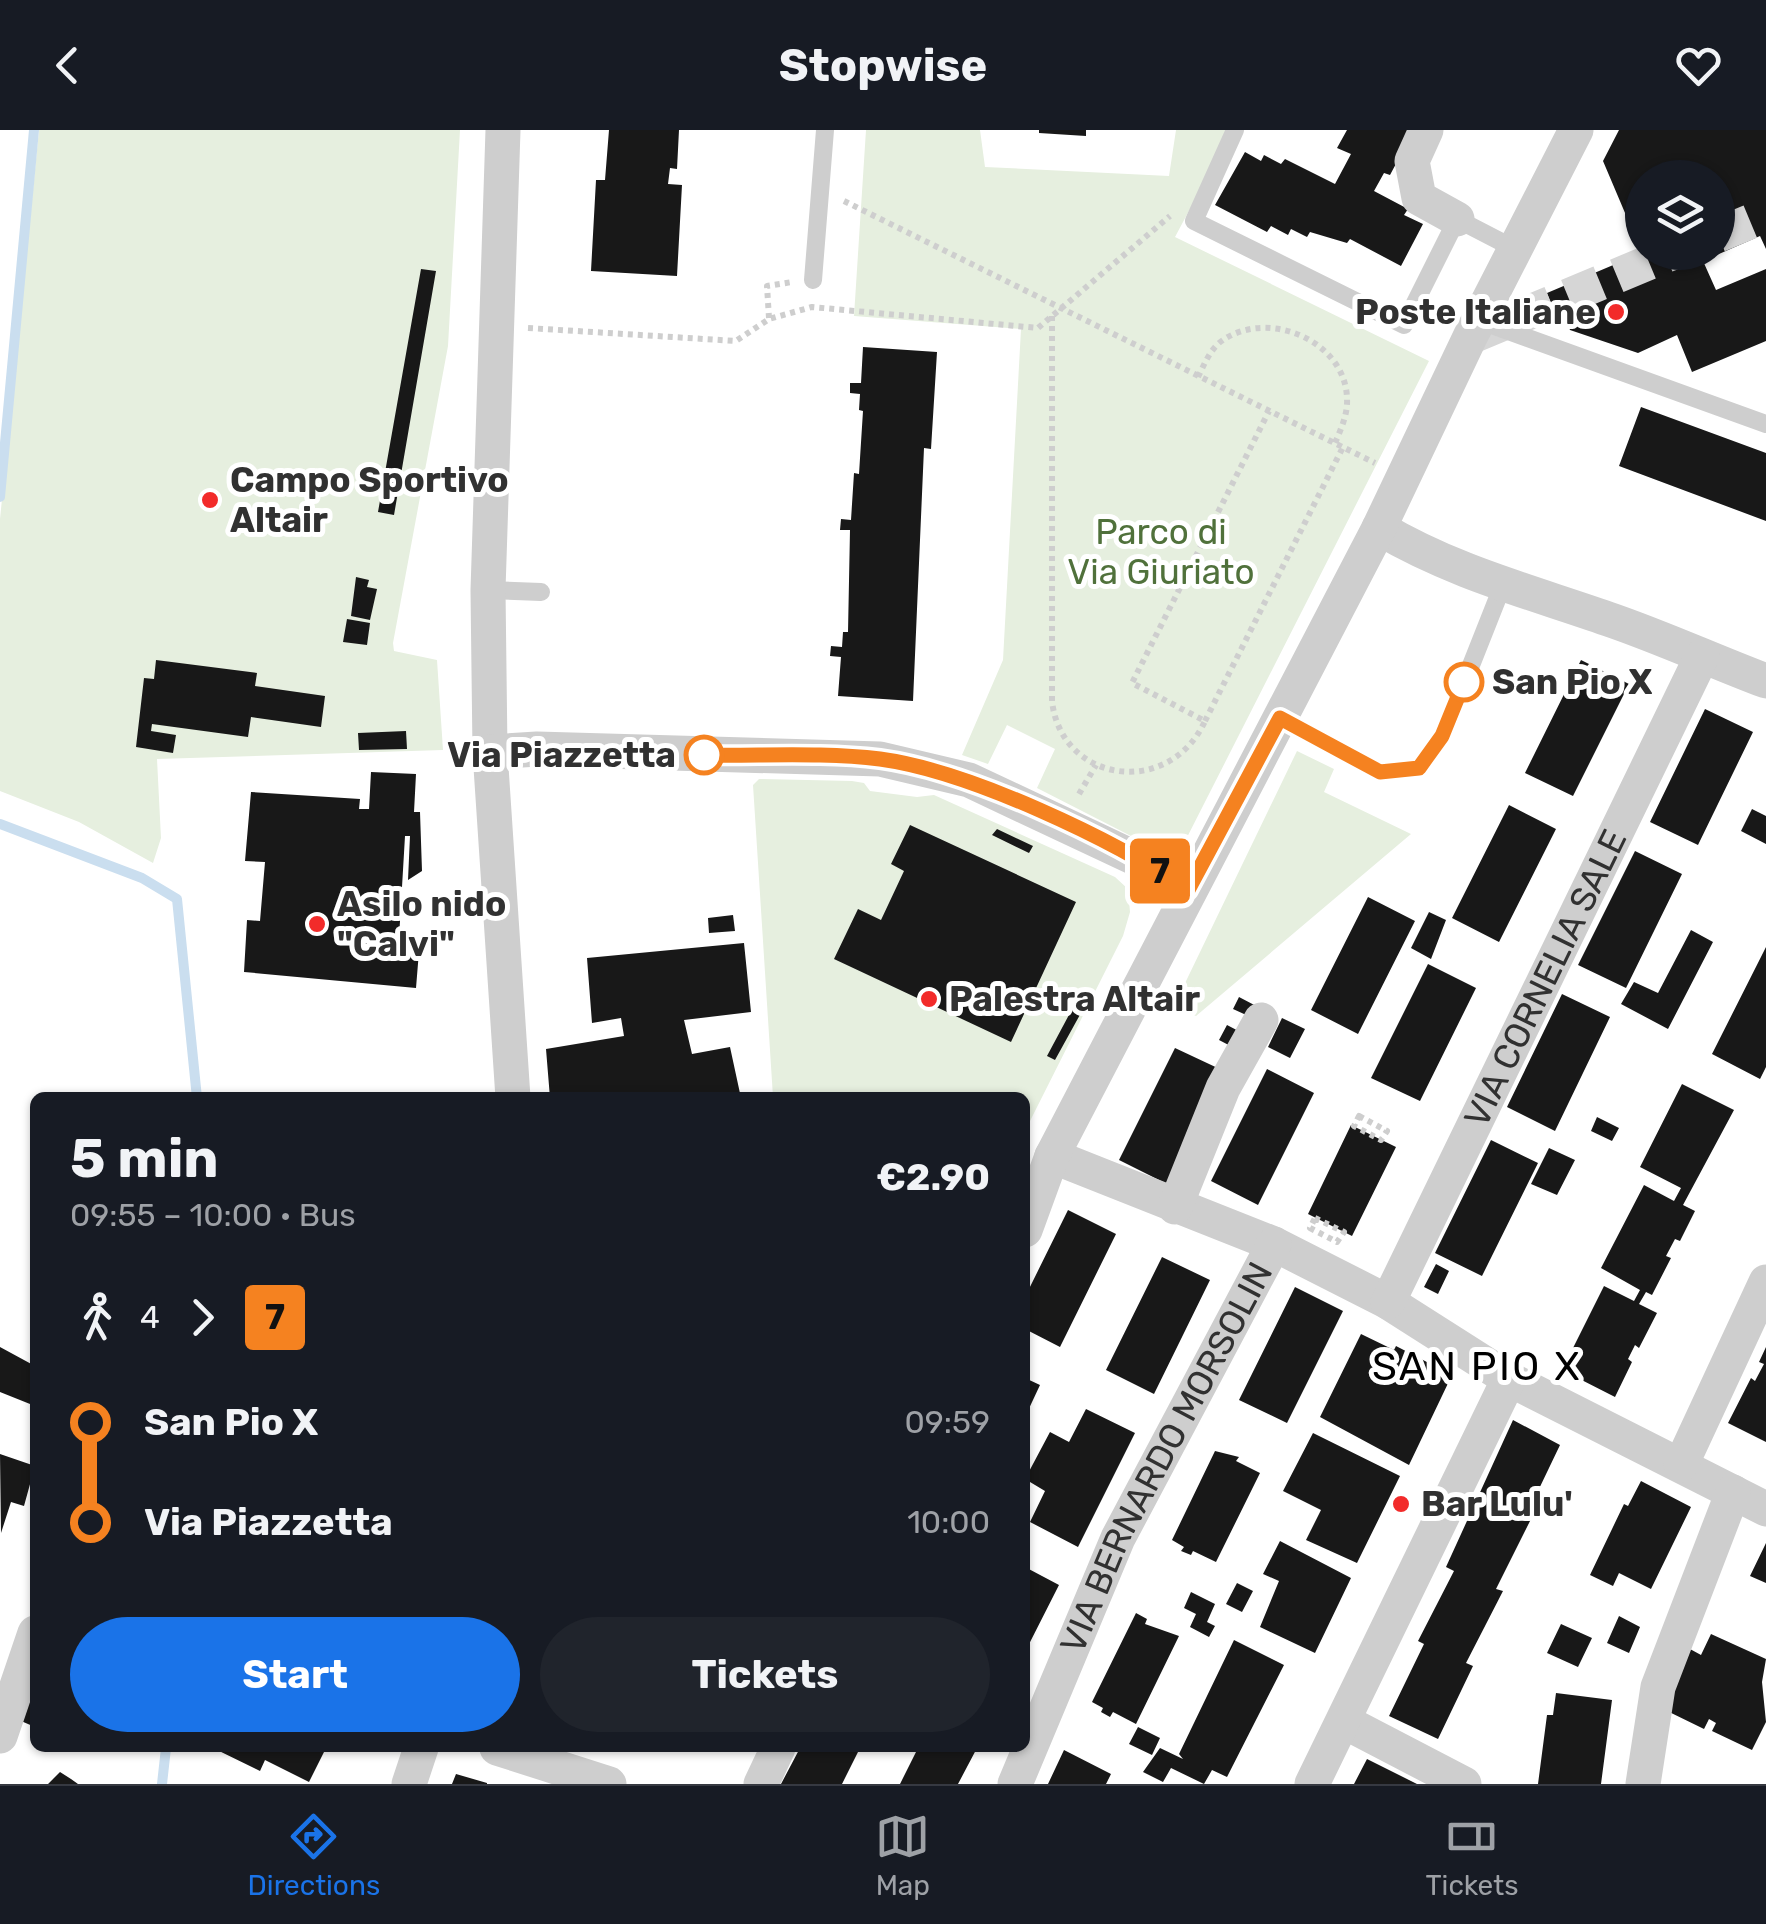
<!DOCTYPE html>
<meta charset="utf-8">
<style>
:root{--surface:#171b24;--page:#20242c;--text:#f1f3f6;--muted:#9ea1a6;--line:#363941;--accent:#1a73e8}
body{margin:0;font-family:Rubik,sans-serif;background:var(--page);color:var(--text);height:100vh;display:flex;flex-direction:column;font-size:38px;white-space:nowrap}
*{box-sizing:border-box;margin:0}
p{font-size:32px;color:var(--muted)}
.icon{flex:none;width:55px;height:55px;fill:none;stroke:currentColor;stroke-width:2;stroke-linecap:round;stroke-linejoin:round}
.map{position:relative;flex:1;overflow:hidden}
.details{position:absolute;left:30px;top:962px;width:1000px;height:660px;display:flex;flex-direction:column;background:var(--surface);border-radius:15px;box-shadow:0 2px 8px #0004}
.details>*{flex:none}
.badge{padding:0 20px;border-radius:8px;font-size:35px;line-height:65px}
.buttons{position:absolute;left:1625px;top:30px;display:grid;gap:20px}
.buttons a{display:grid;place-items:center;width:110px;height:110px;border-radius:50%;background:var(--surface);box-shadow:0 2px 8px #0004;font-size:50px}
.map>.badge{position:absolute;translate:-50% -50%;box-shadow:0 0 0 5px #fff}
.legs{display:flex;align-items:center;gap:15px;height:110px;padding:0 40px;font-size:32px}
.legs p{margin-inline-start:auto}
.overview{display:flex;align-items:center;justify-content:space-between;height:170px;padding:0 40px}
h1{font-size:55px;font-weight:700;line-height:75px}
.primary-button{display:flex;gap:20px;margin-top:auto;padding:20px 40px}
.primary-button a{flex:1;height:115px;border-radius:60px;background:var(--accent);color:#fff;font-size:40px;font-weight:700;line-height:115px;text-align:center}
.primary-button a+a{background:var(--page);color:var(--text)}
ul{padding:0 40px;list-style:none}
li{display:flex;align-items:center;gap:35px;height:100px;font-size:38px}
li i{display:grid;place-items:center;width:15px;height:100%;margin:0 12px;background:currentColor}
li i::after{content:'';width:25px;height:25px;margin:-12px;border:8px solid;border-radius:50%;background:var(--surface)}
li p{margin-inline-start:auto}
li:first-child i{background:linear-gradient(#0000 50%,currentColor 0)}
li:last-child i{background:linear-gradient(currentColor 50%,#0000 0)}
header{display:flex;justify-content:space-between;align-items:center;height:130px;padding:0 40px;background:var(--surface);font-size:45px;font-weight:700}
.menu{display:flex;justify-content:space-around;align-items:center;height:140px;border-top:2px solid var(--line);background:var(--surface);font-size:28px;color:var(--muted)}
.menu a{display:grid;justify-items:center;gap:5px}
.menu .active{color:var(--accent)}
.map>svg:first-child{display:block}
</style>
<header><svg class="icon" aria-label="back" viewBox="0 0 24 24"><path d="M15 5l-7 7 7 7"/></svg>Stopwise<svg class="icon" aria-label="heart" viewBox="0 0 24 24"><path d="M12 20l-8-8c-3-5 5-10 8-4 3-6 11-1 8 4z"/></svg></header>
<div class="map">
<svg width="1766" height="1654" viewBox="0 0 1766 1654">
<rect width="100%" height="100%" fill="#fff"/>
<path fill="#e6efdf" d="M39,0H460L448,216L393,513L394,521L437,530L443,620L157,629L161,708L153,733L79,692L0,661V389Z
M866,0H980L985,37L1169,46L1176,0H1232L1175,107L1429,231L1176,729L1037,658L1055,619L1007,595L988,634L962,625L1003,530L1021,199L854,186Z
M1297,621L1334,639L1324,662L1411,704L1196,886L1174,876Z
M759,649L852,651L864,653L870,661L917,667L934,665L1115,747L1128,759L1130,782L1123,806L1025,1001V968L773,967L753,655Z"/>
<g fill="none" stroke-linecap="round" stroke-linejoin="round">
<path stroke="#cadeef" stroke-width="10" d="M0,367L34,0
M0,694L142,748L177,769L197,968
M162,1654L166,1618"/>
</g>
<path fill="#181818" d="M609,0H679L677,39L670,38L668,54L682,55L677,146L591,141L596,50H605Z
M1039,0H1086V6L1039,3Z
M1347,0H1414L1390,45L1384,43L1374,61L1408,79L1404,85L1423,94L1401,136L1350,109L1347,113L1310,102L1307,107L1291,99L1288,105L1271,96L1267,102L1215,75L1245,22L1261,31L1264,25L1281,34L1285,29L1335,54L1351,24L1337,18Z
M1619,0H1766V119L1760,106L1703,131L1716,160L1766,139V211L1692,242L1677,205L1638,223L1570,200L1565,188L1558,192L1547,163L1644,122H1718V48H1642V123L1603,31Z
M421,139L436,141L394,385L378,382Z
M863,217L937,222L931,319L924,318L913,571L838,566L841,527L830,526L831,516L842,517L843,502H848L850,400H840L841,389L851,390L854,343L859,344L863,281L859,280L860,264L850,263V253H861Z
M1641,277L1766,323V391L1619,336Z
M356,447L369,450L367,457L377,459L370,490L351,486Z
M347,489L370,493L367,515L343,512Z
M156,530L257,543L255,556L325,566L321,597L251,587L248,607L152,594L151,601L176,605L173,623L136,617L144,548L154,549Z
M1581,530L1629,554L1573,666L1525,643Z
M1705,579L1753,602L1698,715L1650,692Z
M406,601L407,619L359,620L358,603Z
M371,642L416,644L414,682H420L422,741L408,750L410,706H405L399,808L420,809L416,858L244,842L247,790L260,791L265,732L245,731L251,662L360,669L359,679H369Z
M1509,675L1556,699L1499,812L1452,788Z
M1752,679L1766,686V714L1741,701Z
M910,695L1076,772L1011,912L834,829L858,779L881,790L904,741L891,734Z
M997,699L1033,716L1029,723L992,705Z
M1635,721L1682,744L1626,858L1578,835Z
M1368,767L1415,791L1358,904L1311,880Z
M1429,782L1446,790L1431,829L1411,818Z
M733,785L735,801L709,803L708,788Z
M1691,800L1713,812L1668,899L1621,874L1634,852L1658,863Z
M744,813L751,882L684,890L692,924L730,917L741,968H550L546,919L624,906L621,888L592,893L587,828Z
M1766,817V937L1760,949L1712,924Z
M1428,834L1476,858L1420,971L1371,948Z
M1562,864L1610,887L1555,1001L1507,977Z
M1239,867L1260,878L1255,889L1233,879Z
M1078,868L1087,872L1055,930L1047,926Z
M1282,888L1305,899L1290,928L1268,917Z
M1227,895L1250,907L1242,922L1219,910Z
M1175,918L1224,941L1167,1054L1119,1030Z
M1267,939L1314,963L1258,1075L1211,1051Z
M1682,954L1734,980L1683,1075L1695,1081L1680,1111L1675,1109L1666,1126L1671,1128L1652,1165L1646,1162L1639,1174L1657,1183L1639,1218L1635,1215L1628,1229L1632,1232L1615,1267L1562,1240L1604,1156L1634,1171L1640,1160L1601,1138L1644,1055L1674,1071L1681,1058L1640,1037Z
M1597,987L1619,998L1612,1011L1591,1001Z
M1351,995L1396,1017L1352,1106L1308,1084Z
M1491,1010L1538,1033L1482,1146L1435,1123Z
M1549,1018L1575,1030L1557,1065L1531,1054Z
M1068,1080L1116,1104L1060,1217L1025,1199V1167Z
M1162,1127L1210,1150L1154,1264L1106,1240Z
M1436,1134L1449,1141L1438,1164L1424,1157Z
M1295,1157L1343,1181L1287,1293L1239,1270Z
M1361,1204L1394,1220L1396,1216L1452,1245L1409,1335L1320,1287Z
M0,1217L35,1236V1276L0,1262Z
M1766,1217V1312L1728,1293L1751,1248L1755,1251L1764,1234L1759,1232Z
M1025,1248L1040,1255L1025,1287Z
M1086,1279L1135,1303L1078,1417L1030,1392L1045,1361L1025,1349L1050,1302L1069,1312Z
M1513,1290L1560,1315L1526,1386L1531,1389L1496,1459L1503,1461L1466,1533L1473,1536L1438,1609L1389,1586L1424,1514L1418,1511L1454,1441L1446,1437Z
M1313,1303L1400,1346L1357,1433L1306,1410L1321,1380L1283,1361Z
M1215,1321L1239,1327L1236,1331L1260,1343L1216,1432L1193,1421L1191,1425L1181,1421L1184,1417L1172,1410Z
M0,1324L35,1336L24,1376L11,1372L1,1403Z
M1641,1351L1691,1377L1651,1459L1619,1443L1613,1456L1590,1445L1624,1374L1628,1376Z
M1280,1411L1351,1448L1315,1523L1260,1497L1279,1451L1263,1444Z
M1766,1413V1453L1750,1446Z
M1025,1437L1059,1455L1025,1522Z
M1237,1453L1253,1461L1242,1482L1226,1474Z
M1191,1462L1215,1474L1207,1492L1215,1496L1209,1507L1190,1497L1196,1484L1184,1478Z
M1136,1483L1147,1489L1145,1494L1179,1506L1136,1594L1113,1582L1110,1587L1101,1582L1103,1578L1092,1572Z
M1619,1486L1640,1497L1629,1523L1607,1513Z
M1561,1494L1592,1508L1578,1537L1547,1523Z
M1711,1504L1766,1529L1762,1552L1766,1592L1752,1620L1712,1601L1716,1593L1709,1589L1704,1599L1661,1578L1690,1519L1701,1525Z
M1234,1510L1284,1535L1227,1647L1212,1640L1204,1654L1171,1638L1163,1652L1143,1642L1160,1618L1183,1629L1179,1624Z
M35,1547V1597L14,1588Z
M1556,1563L1612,1570L1601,1654H1538L1547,1585H1553Z
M1138,1597L1160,1608L1152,1625L1129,1614Z
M213,1618H326L309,1652L265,1630L260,1641Z
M800,1618H860L842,1654H781Z
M918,1618H977L958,1654H900Z
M1064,1620L1111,1644L1106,1654H1048Z
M1367,1629L1417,1654H1354Z
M60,1642L71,1649L78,1654H48Z
M456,1644L487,1653V1654H452Z"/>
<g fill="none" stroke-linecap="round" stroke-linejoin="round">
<path stroke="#d6d6d6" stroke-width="35" stroke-dasharray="35 18" stroke-linecap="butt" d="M1718,105L1766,85
M1470,207L1674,122"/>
<path stroke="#cecece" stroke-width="6" stroke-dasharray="5 5" stroke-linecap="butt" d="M844,71L1375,333
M1052,186V571C1061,653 1169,669 1205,591L1132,553L1269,281
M769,188L767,156L792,152
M528,198L736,211L769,189L812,177L1038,198L1170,86
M1198,247C1204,235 1209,222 1219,213C1264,177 1345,209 1347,268C1348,284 1341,299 1335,313
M1205,591L1343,317
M1079,664L1096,635
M1359,986L1387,1001L1381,1010L1354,996Z
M1315,1088L1344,1102L1337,1112L1310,1098Z"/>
<path stroke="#cecece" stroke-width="18" d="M1235,0L1194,91L1404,195L1457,89L1515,119
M813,150L825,0
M1478,190L1766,294
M488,460L541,462
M1280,587L1380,642L1419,638L1443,606L1502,457"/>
<g stroke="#cecece" stroke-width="35">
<path d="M503,0L488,460L490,622L513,968"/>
<path d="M1426,0L1412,31L1419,68L1457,89"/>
<path d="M1379,398C1453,442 1528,461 1608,489C1661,507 1713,531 1766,551"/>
<path d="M490,622L537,619L880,629L969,650L1156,738L1188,760"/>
<path d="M1052,1026L1274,1114L1388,1172L1509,1249L1766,1379"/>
<path d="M1175,1077L1223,958L1261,890"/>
<path d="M1025,1100L1052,1026L1379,398L1470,207L1576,0"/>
<path id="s1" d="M1388,1172L1702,526"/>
<path d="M1681,1335L1766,1152"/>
<path d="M1345,1592L1464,1654"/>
<path d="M0,1606L35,1503"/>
<path d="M497,1618L609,1654"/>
<path d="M409,1654L421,1618"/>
<path d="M761,1654L778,1618"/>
<path id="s2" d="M1015,1654L1118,1408L1274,1114"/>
<path d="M1312,1654L1509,1249"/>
<path d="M1643,1654L1658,1557L1733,1362"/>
</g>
</g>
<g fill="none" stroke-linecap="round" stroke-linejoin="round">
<g stroke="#fff" stroke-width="22">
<path id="line-1" d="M704,625C762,626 823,622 880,629C969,641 1113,709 1188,760L1280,588L1380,642L1419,638L1442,606L1464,552"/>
</g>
<use href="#line-1" stroke="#f58220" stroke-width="15"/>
</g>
<g fill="#f22b2a" stroke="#fff" stroke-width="4">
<circle cx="1616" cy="182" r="10"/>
<circle cx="210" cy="370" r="10"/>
<circle cx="317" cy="794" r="10"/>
<circle cx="929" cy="869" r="10"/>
<circle cx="1401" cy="1374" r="10"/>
</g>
<g fill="#fff" stroke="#f58220" stroke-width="5">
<circle cx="1464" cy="552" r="18"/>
<circle cx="704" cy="625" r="18"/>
</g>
<g text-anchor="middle" stroke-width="10" stroke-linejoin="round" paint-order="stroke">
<g font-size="35" font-weight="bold" fill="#313131" stroke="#fff" text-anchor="start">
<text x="1596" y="194" text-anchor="end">Poste Italiane</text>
<text x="230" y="362">Campo Sportivo<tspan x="230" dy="40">Altair</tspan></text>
<text x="337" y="786">Asilo nido<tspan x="337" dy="40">"Calvi"</tspan></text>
<text x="949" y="881">Palestra Altair</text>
<text x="1421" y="1386">Bar Lulu'</text>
</g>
<g font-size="35" fill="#50713b" stroke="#fff">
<text x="1161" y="414">Parco di<tspan x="1161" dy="40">Via Giuriato</tspan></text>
</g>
<g font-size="35" font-weight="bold" fill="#313131" stroke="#fff" text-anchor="start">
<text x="1492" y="564">San Pio X</text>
<text x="676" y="637" text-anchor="end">Via Piazzetta</text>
</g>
<g font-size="35" fill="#313131" stroke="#fff">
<text dy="12" stroke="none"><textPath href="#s1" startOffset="360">VIA CORNELIA SALE</textPath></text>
<text dy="12" stroke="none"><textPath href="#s2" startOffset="360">VIA BERNARDO MORSOLIN</textPath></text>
</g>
<g font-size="40" letter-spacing="2.5" fill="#000" stroke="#fff">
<text x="1477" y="1250">SAN PIO X</text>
</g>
</g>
</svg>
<div class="buttons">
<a><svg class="icon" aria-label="layers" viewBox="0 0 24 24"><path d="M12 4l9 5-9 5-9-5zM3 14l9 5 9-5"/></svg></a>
</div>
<b class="badge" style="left:1160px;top:741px;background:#f58220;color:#111">7</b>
<section class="details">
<div class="overview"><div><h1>5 min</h1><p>09:55 – 10:00 · Bus</p></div><b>€2.90</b></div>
<div class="legs"><svg class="icon" aria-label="walk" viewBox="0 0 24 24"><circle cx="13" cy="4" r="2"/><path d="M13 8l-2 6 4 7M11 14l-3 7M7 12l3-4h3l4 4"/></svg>4<svg class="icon" aria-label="forward" viewBox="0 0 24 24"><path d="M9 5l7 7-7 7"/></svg><b class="badge" style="background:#f58220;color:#111">7</b></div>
<ul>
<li><i style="color:#f58220"></i><b>San Pio X</b><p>09:59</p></li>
<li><i style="color:#f58220"></i><b>Via Piazzetta</b><p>10:00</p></li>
</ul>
<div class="primary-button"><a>Start</a><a>Tickets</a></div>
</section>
</div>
<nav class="menu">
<a class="active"><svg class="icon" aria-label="directions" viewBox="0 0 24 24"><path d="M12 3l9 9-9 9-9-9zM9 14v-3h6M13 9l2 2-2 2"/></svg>Directions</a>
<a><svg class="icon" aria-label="map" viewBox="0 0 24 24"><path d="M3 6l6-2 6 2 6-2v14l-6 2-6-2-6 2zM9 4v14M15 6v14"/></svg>Map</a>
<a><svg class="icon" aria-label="tickets" viewBox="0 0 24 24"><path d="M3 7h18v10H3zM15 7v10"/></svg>Tickets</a>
</nav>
